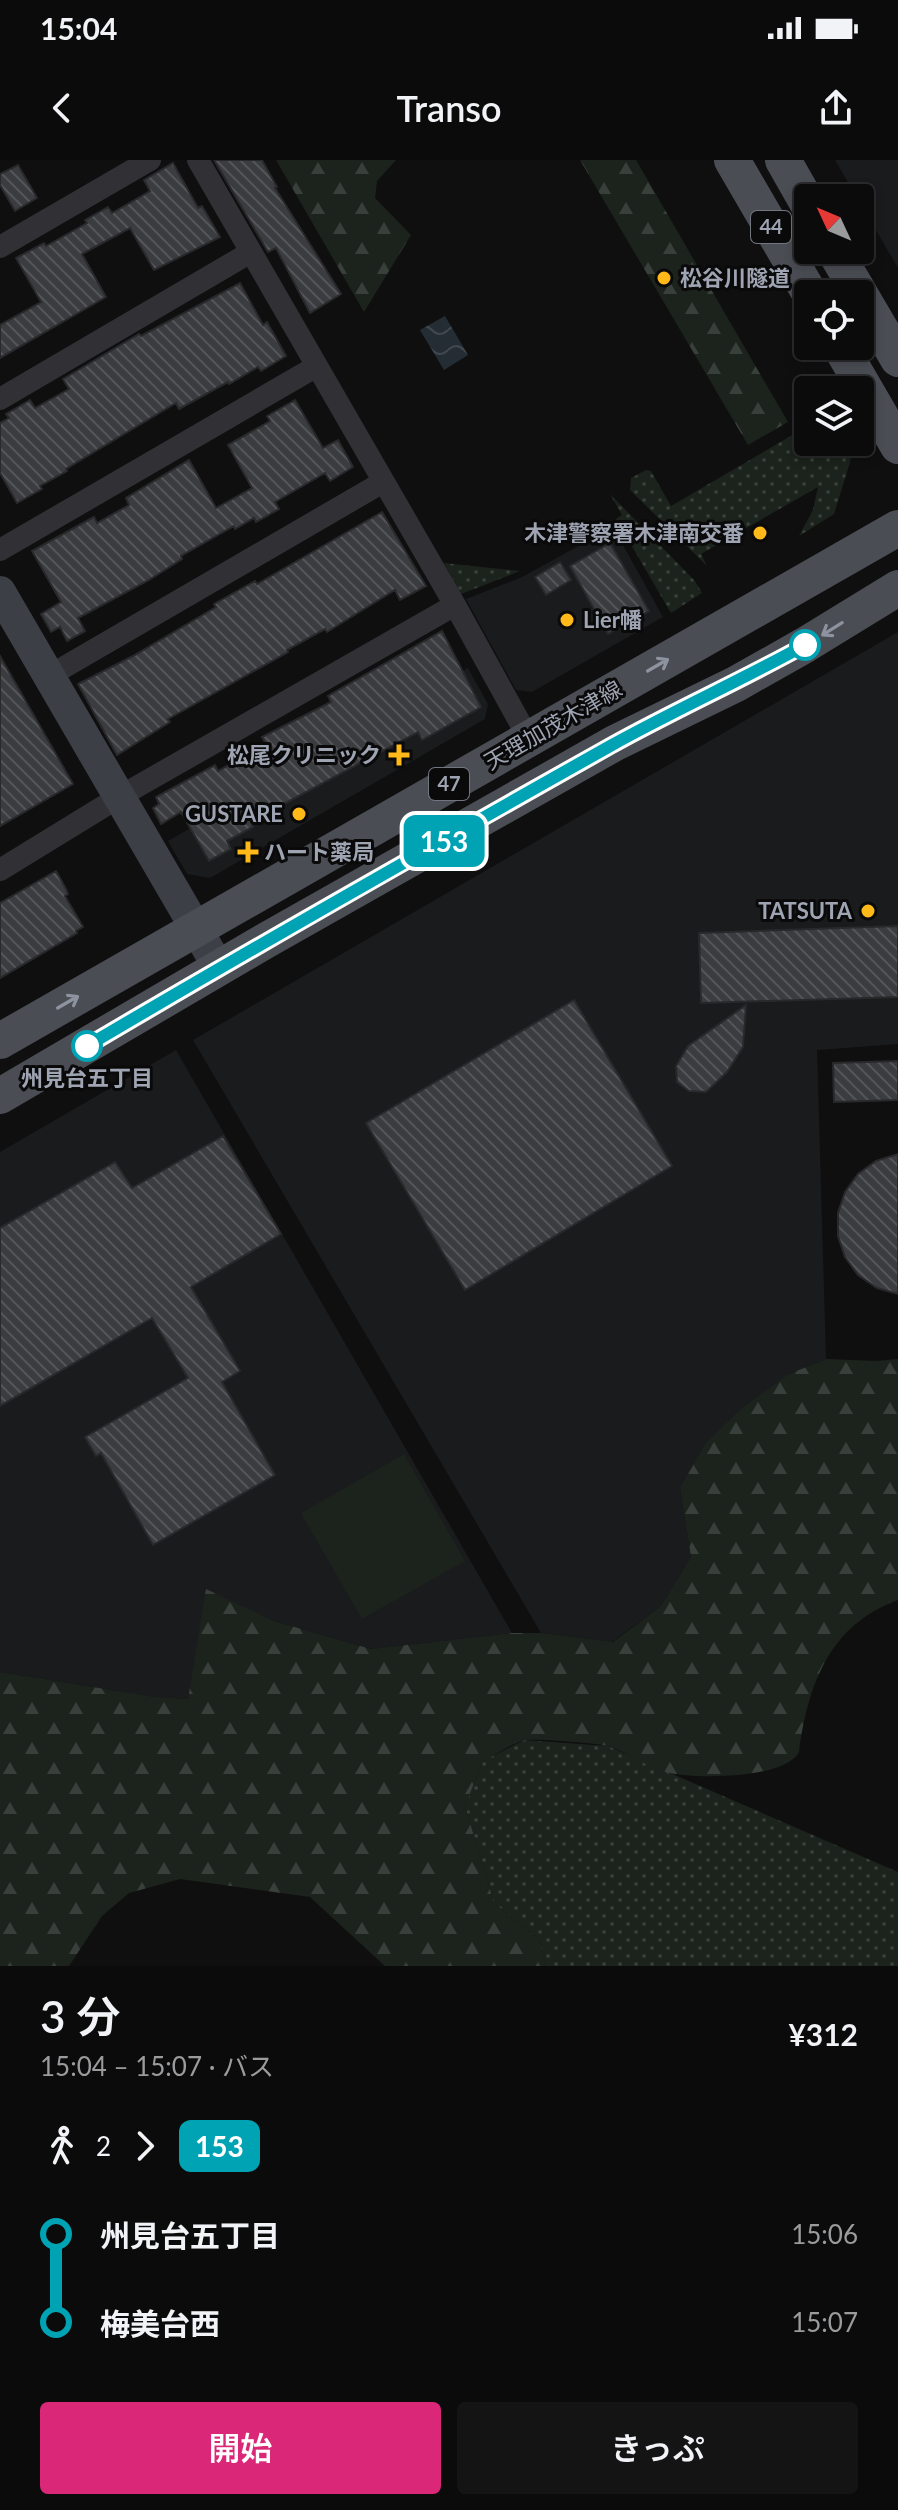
<!DOCTYPE html>
<html lang="ja">
<meta charset="utf-8">
<style>
:root{--surface:#0b0b0c;--page:#141415;--text:#f1f3f6;--muted:#9a9b9d;--line:#2b2b2d;--accent:#db2777}
body{margin:0;font-family:Lato,"Noto Sans JP",sans-serif;background:var(--page);color:var(--text);height:100vh;display:flex;flex-direction:column;font-size:30px;white-space:nowrap}
*{box-sizing:border-box;margin:0}
p{font-size:26px;color:var(--muted)}
.icon{flex:none;width:44px;height:44px;fill:none;stroke:currentColor;stroke-width:2;stroke-linecap:round;stroke-linejoin:round}
.map{position:relative;height:1806px;overflow:hidden}
.side{display:flex;flex-direction:column;background:var(--surface);flex:1}
.side>*{flex:none}
.badge{padding:0 16px;border-radius:12px;font-size:28px;line-height:52px}
.needle{width:52px;rotate:314deg}
.buttons{position:absolute;left:794px;top:24px;display:grid;gap:16px}
.buttons a{display:grid;place-items:center;width:80px;height:80px;border-radius:8px;background:var(--surface);box-shadow:0 4px 12px #0003,0 0 0 2px var(--line);font-size:40px}
.map>.badge{position:absolute;translate:-50% -50%;box-shadow:0 0 0 4px #fff}
.legs{display:flex;align-items:center;gap:12px;height:88px;padding:0 40px;font-size:26px}
.legs p{margin-inline-start:auto}
.head{display:flex;align-items:center;justify-content:space-between;height:136px;padding:0 40px}
h1{font-size:44px;font-weight:600;line-height:60px}
.cta{display:flex;gap:16px;margin-top:auto;padding:16px 40px}
.cta a{flex:1;height:92px;border-radius:8px;background:var(--accent);color:#fff;font-size:32px;font-weight:600;line-height:92px;text-align:center}
.cta a+a{background:var(--page);color:var(--text)}
ul{padding:0 40px;list-style:none}
li{display:flex;align-items:center;gap:28px;height:88px;font-size:30px}
li i{display:grid;place-items:center;width:12px;height:100%;margin:0 10px;background:currentColor}
li i::after{content:'';width:20px;height:20px;margin:-10px;border:6px solid;border-radius:50%;background:var(--surface)}
li p{margin-inline-start:auto}
li:first-child i{background:linear-gradient(#0000 50%,currentColor 0)}
li:last-child i{background:linear-gradient(currentColor 50%,#0000 0)}
.status{display:flex;justify-content:space-between;align-items:center;height:56px;padding:0 40px;background:var(--surface);direction:ltr}
.status svg{height:22px;fill:currentColor}
header{display:flex;justify-content:space-between;align-items:center;height:104px;padding:0 40px;background:var(--surface);font-size:36px;font-weight:600}
.map>svg:first-child{display:block}
</style>
<div class="status"><b>15:04</b><svg viewBox="0 0 49 12"><path d="M0 12V9h3v3zM5 12V6h3v6zM10 12V3h3v9zM15 12V0h3v12zM26 1h20v11H26zM47 4h2v5h-2z"/></svg></div>
<header><svg class="icon" aria-label="back" viewBox="0 0 24 24"><path d="M15 5l-7 7 7 7"/></svg>Transo<svg class="icon" aria-label="share" viewBox="0 0 24 24"><path d="M12 15V3M7 8l5-5 5 5M5 13v7h14v-7"/></svg></header>
<div class="map">
<svg width="898" height="1806" viewBox="0 0 898 1806">
<defs>
<pattern id="grass-dots" width="8" height="8" patternUnits="userSpaceOnUse" patternTransform="scale(2)"><rect width="8" height="8" fill="#1b231c"/><path d="M2 2h.1M6 6h.1" fill="none" stroke="#39403b" stroke-width="1.8" stroke-linecap="round"/></pattern>
<pattern id="forest-firs" width="22" height="20" patternUnits="userSpaceOnUse" patternTransform="scale(2)"><rect width="22" height="20" fill="#1b231c"/><path d="M5 1l3.5 6h-7zM16 11l3.5 6h-7z" fill="#39403b"/></pattern>
<pattern id="water-waves" width="16" height="10" patternUnits="userSpaceOnUse" patternTransform="scale(2)"><rect width="16" height="10" fill="#252d34"/><path d="M0 5q4-4 8 0t8 0" fill="none" stroke="#41484f"/></pattern>
<pattern id="building-back-hatch" width="6" height="6" patternUnits="userSpaceOnUse" patternTransform="scale(2)"><rect width="6" height="6" fill="#3b3c40"/><path d="M-1 5l2 2M0 0l6 6M5-1l2 2" fill="none" stroke="#545559"/></pattern>
</defs>
<rect width="100%" height="100%" fill="#0f0f10"/>
<path fill="#1a1b1d" d="M835,0H898V108L860,43V38H857Z
M613,367L663,457L532,532L516,530L466,439L522,417Z
M898,472V884L817,890L826,1199L789,1214L680,1328L691,1397L661,1446L612,1482L541,1473L193,880Z
M468,508L488,544L485,559L210,718L187,714L168,681Z
M176,890L512,1473L371,1489L274,1461L207,1430L188,1539L155,1537L0,1512V992Z"/>
<path fill="url(#grass-dots)" d="M808,266V282H840L851,299L834,354L799,376L813,350L818,327L701,394L707,406L630,330L631,318L646,310L651,311L671,346Z
M610,334L695,421L702,433L671,453L616,359L622,355Z
M444,403L520,411L461,434Z
M524,1580L608,1586L898,1712V1806H546L539,1779L494,1743L465,1646L483,1601Z"/>
<path fill="url(#forest-firs)" d="M276,0H396L377,21L375,38L411,75L364,152Z
M580,0H636L788,262L748,285Z
M826,1199L876,1201L898,1199V1440C829,1465 808,1525 799,1592C785,1619 697,1619 670,1613C648,1609 629,1592 608,1586C593,1583 543,1579 527,1580C514,1581 496,1595 483,1601L465,1646L494,1743L539,1779L546,1806H385L310,1737L180,1719L129,1733L102,1756L69,1806H0V1512L155,1537L188,1539L206,1429L274,1461L371,1489L512,1473H541L613,1482L661,1446L691,1397L680,1328L706,1283L740,1250L789,1214Z"/>
<path fill="#1b231c" d="M404,1294L465,1401L362,1459L301,1353Z"/>
<path fill="url(#water-waves)" d="M445,156L468,195L444,210L420,170Z"/>
<path fill="url(#building-back-hatch)" stroke="#29292c" stroke-width="2" d="M214,0H262L277,27L275,28L341,134L310,153L276,88L268,92Z
M173,3L198,48L202,46L220,77L154,110L130,68L82,94L106,137L0,198V165L41,142L16,98L44,83L46,86L87,63L85,60L108,47L112,53L150,31L144,20Z
M18,5L37,38L15,51L0,25V14Z
M240,123L263,165L267,162L286,196L261,211L258,207L229,224L228,222L179,249L176,243L66,309L67,311L40,326L42,329L17,343L0,313V263L9,258L6,254L30,240L35,248L69,229L63,219L139,174L141,176Z
M295,240L323,288L338,280L353,307L330,321L325,313L275,342L279,349L256,362L254,358L235,369L234,366L181,396L182,399L149,420L78,458L85,471L67,481L60,467L51,472L41,454L61,442L32,391L94,357L97,363L129,345L126,338L189,300L216,348L252,328L228,285L270,261L267,256Z
M382,352L426,426L400,440L395,430L327,472L325,469L287,490L288,492L168,559L170,562L117,595L78,524L133,496L216,447L214,444L255,421L257,424Z
M610,383L649,451L608,474L570,406Z
M560,402L571,420L546,435L535,417Z
M442,471L481,547L422,580L418,572L269,652L251,662L253,667L227,681L231,689L209,701L181,652L161,664L153,648L159,644L156,637L215,605L218,611L266,584L262,577L331,542L328,536Z
M0,496L73,624L0,666Z
M56,711L66,729L68,734L65,736L83,767L76,771L77,773L0,818V743Z
M898,766V837L701,843L699,773Z
M574,840L672,1006L465,1130L366,963Z
M746,845L743,887L727,912L706,932L689,931L677,922L676,906L688,886Z
M898,901V940L834,942L833,903Z
M223,976L281,1074L191,1127L240,1211L222,1222L275,1315L153,1385L101,1293L96,1296L85,1277L188,1218L152,1158L0,1246V1068L115,1002L132,1028Z
M898,994V1134L877,1128L858,1115L845,1097L838,1076V1053L845,1032L858,1014L876,1001Z"/>
<g fill="none" stroke-linecap="round" stroke-linejoin="round">
<path stroke="#303035" stroke-width="22" d="M198,0L455,445L529,579
M0,87L150,0
M0,239L251,92
M0,390L317,206
M49,516L383,322
M0,710L119,637L455,445"/>
<path stroke="#3d3f46" stroke-width="32" d="M0,432L219,808"/>
<path stroke="#4b4d55" stroke-width="36" d="M732,0L810,134
M783,0L808,44
M834,90L860,134
M860,134L898,199
M840,186L898,286
M0,881L898,368
M0,936L265,781L615,583L736,524L805,485L898,428"/>
</g>
<defs><path id="oneway-shaft" d="M-6 0H5M1.5-3L5.5 0L1.5 3" fill="none" stroke-width="1.6" stroke-linecap="round" stroke-linejoin="round" transform="scale(2)"/></defs>
<g stroke="#8d939f">
<use href="#oneway-shaft" transform="translate(832 469) rotate(148)"/>
<use href="#oneway-shaft" transform="translate(658 505) rotate(-30)"/>
<use href="#oneway-shaft" transform="translate(68 842) rotate(-30)"/>
</g>
<g fill="none" stroke-linecap="round" stroke-linejoin="round">
<g stroke="#fff" stroke-width="18">
<path id="line-1" d="M87,886C261,783 436,684 612,585C675,550 742,520 805,485"/>
</g>
<use href="#line-1" stroke="#00a3b4" stroke-width="12"/>
</g>
<g fill="#ffb918" stroke="#0a0a0b" stroke-width="3">
<circle cx="664" cy="118" r="8"/>
<circle cx="760" cy="373" r="8"/>
<circle cx="567" cy="460" r="8"/>
<path d="M395 583h8v8h8v8h-8v8h-8v-8h-8v-8h8z"/>
<circle cx="299" cy="654" r="8"/>
<path d="M244 680h8v8h8v8h-8v8h-8v-8h-8v-8h8z"/>
<circle cx="868" cy="751" r="8"/>
</g>
<g fill="#fff" stroke="#00a3b4" stroke-width="4">
<circle cx="805" cy="485" r="14"/>
<circle cx="87" cy="886" r="14"/>
</g>
<g text-anchor="middle" stroke-width="6" stroke-linejoin="round" paint-order="stroke">
<g fill="#0a0a0b" stroke="#727680" stroke-width="2">
<rect x="751" y="51" width="40" height="32" rx="6"/>
<rect x="429" y="608" width="40" height="32" rx="6"/>
</g>
<g font-size="20" font-weight="bold" fill="#9ea4b2">
<text x="771" y="74">44</text>
<text x="449" y="631">47</text>
</g>
<g font-size="22" font-weight="bold" fill="#9ea4b2" stroke="#0a0a0b" text-anchor="end">
<text x="680" y="126" text-anchor="start">松谷川隧道</text>
<text x="744" y="381">木津警察署木津南交番</text>
<text x="583" y="468" text-anchor="start">Lier幡</text>
<text x="381" y="603">松尾クリニック</text>
<text x="283" y="662">GUSTARE</text>
<text x="264" y="700" text-anchor="start">ハート薬局</text>
<text x="852" y="759">TATSUTA</text>
</g>
<g font-size="22" fill="#9ea4b2" stroke="#0a0a0b">
<text transform="translate(553 565) rotate(-30)" y="8">天理加茂木津線</text>
</g>
<g font-size="22" font-weight="bold" fill="#9ea4b2" stroke="#0a0a0b">
<text x="87" y="926">州見台五丁目</text>
</g>
</g>
</svg>
<div class="buttons">
<a><svg class="needle" viewBox="-14 -14 28 28"><path d="M0-13l5 13h-10z" fill="#e53935"/><path d="M0 13l5-13h-10z" fill="#9a9b9d"/></svg></a>
<a><svg class="icon" aria-label="locate" viewBox="0 0 24 24"><circle cx="12" cy="12" r="6"/><path d="M12 2v4M12 18v4M2 12h4M18 12h4"/></svg></a>
<a><svg class="icon" aria-label="layers" viewBox="0 0 24 24"><path d="M12 4l9 5-9 5-9-5zM3 14l9 5 9-5"/></svg></a>
</div>
<b class="badge" style="left:444px;top:681px;background:#00a3b4;color:#fff">153</b>
</div>
<section class="side">
<div class="head"><div><h1>3 分</h1><p>15:04 – 15:07 · バス</p></div><b>¥312</b></div>
<div class="legs"><svg class="icon" aria-label="walk" viewBox="0 0 24 24"><circle cx="13" cy="4" r="2"/><path d="M13 8l-2 6 4 7M11 14l-3 7M7 12l3-4h3l4 4"/></svg>2<svg class="icon" aria-label="forward" viewBox="0 0 24 24"><path d="M9 5l7 7-7 7"/></svg><b class="badge" style="background:#00a3b4;color:#fff">153</b></div>
<ul>
<li><i style="color:#00a3b4"></i><b>州見台五丁目</b><p>15:06</p></li>
<li><i style="color:#00a3b4"></i><b>梅美台西</b><p>15:07</p></li>
</ul>
<div class="cta"><a>開始</a><a>きっぷ</a></div>
</section>
